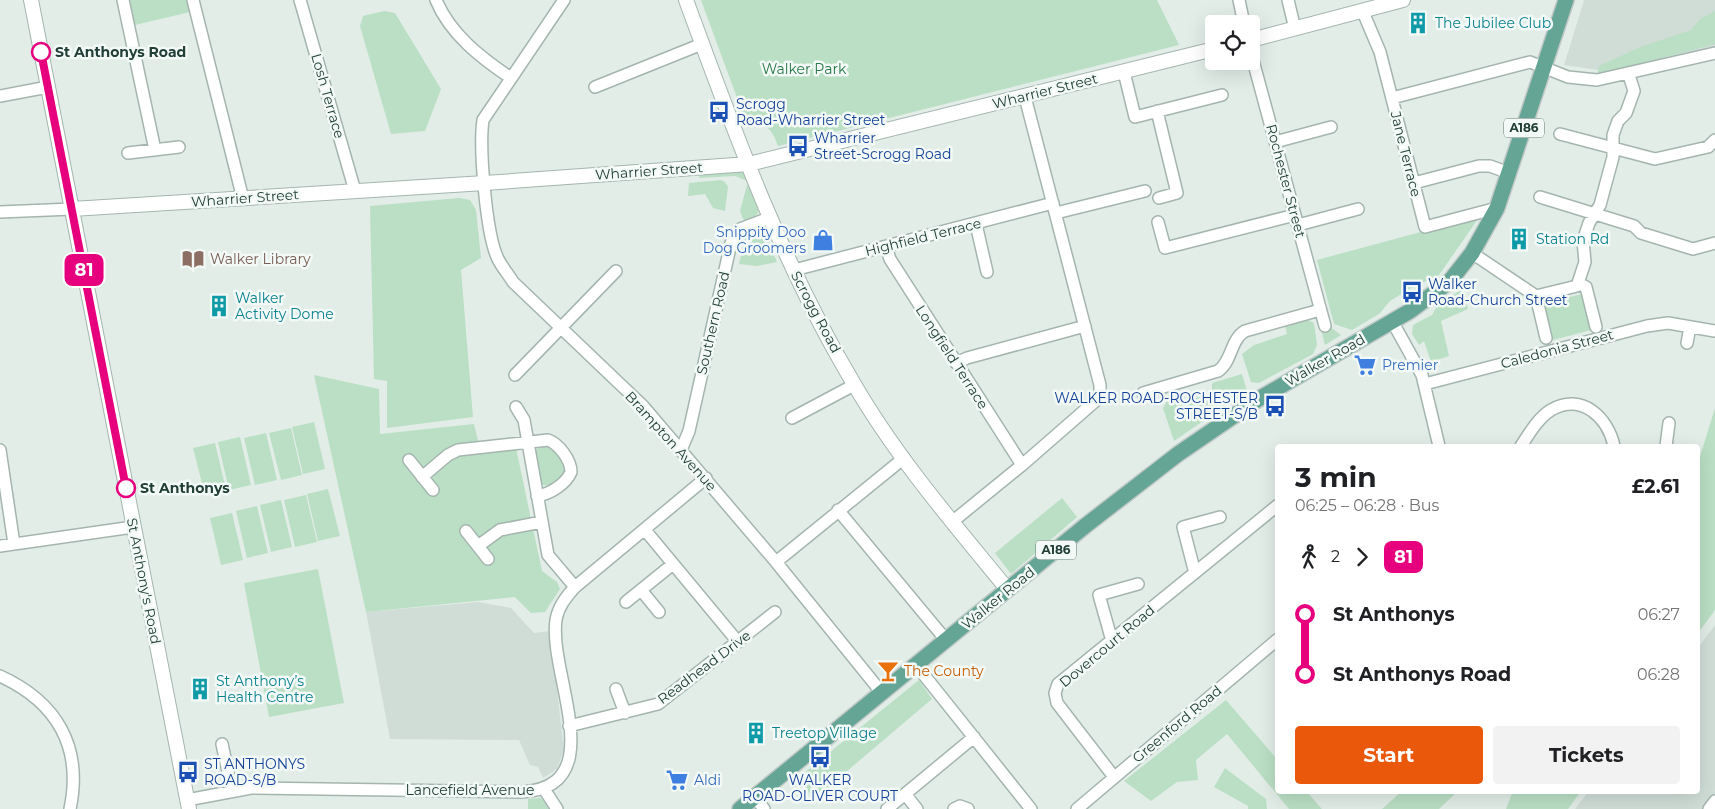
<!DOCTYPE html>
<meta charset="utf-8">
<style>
:root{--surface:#fff;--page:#f2f2f2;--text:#202124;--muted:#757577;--accent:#ea580c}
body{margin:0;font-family:Montserrat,sans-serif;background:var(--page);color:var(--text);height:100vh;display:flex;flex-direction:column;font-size:19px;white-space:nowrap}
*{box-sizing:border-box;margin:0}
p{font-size:16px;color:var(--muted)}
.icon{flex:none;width:28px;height:28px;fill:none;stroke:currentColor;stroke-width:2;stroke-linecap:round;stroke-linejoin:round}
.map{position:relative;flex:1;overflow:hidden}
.side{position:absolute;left:1275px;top:444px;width:425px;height:350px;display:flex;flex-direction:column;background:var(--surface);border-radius:5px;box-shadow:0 5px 20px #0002}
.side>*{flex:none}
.badge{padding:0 10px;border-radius:8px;font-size:18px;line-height:32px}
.buttons{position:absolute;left:1205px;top:15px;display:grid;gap:10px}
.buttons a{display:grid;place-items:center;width:55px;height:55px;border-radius:5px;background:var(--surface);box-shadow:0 5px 20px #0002;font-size:25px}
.map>.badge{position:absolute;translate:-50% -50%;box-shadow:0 0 0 2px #fff}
.legs{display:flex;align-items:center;gap:8px;height:55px;padding:0 20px;font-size:16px}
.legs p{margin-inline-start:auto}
.head{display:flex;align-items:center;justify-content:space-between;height:85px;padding:0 20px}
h1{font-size:28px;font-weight:700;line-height:38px}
.action{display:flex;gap:10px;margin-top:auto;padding:10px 20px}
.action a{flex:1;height:58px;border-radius:5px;background:var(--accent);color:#fff;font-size:20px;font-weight:700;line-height:58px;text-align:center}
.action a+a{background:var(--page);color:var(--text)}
ul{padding:0 20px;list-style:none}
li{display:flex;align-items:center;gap:18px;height:60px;font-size:19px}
li i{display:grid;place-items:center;width:8px;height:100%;margin:0 6px;background:currentColor}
li i::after{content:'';width:12px;height:12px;margin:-6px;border:4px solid;border-radius:50%;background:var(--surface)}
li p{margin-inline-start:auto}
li:first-child i{background:linear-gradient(#0000 50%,currentColor 0)}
li:last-child i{background:linear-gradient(currentColor 50%,#0000 0)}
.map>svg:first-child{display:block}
</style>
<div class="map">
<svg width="1715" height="809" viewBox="0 0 1715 809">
<rect width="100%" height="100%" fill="#e2ede8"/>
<path fill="#d0ddd7" d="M1584,0H1715V46L1605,71L1564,65Z
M478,602L511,608L534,633L550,631L564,750L557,769L543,778L538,767L530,765L519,740L390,739L366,612Z
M1715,625V809H1575L1589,791H1698V648Z"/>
<path fill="#badfc4" d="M130,0H187L190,12L135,25Z
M701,0H1157L1179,45L778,146C772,129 766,122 747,125Z
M384,11L395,13L441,89L425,131L391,134L360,26L363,16Z
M1715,11V44L1597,75L1599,66L1640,47L1691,30L1700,19Z
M747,171L752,183L735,176L699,178L700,174Z
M721,180L725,182L728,187L725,211L713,208L705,194L688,196L689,183Z
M747,185L752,188C760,205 766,215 744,221L740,211Z
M459,198L470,200L476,210L481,258L461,270L473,417L387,428V381L374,379L370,206Z
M1480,216L1439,275L1411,288L1390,301L1379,314L1352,330L1334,324L1317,260Z
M756,232L766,237L777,262L757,266L739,264L745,236Z
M1461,290L1468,309L1441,321L1449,356L1431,362L1424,341L1419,345L1412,334L1413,325L1432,315L1438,304Z
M1582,294L1591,330L1553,340L1544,303Z
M1308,320L1314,323L1317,345L1313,354L1259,383L1251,382L1242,354L1254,345L1287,334L1285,326Z
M1330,327L1341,335L1325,345L1321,330Z
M1242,374L1247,391L1174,441L1163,408L1170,396L1175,394L1178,404L1212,393V383Z
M314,375L379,389L380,434L474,424L481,453L516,448L542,571L557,582L560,589L545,612L531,613L515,597L366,612Z
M1715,408V610L1698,633V463Z
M314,422L325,469L303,474L292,427Z
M291,428L302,475L281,480L269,433Z
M266,433L277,480L255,485L244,438Z
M240,437L251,485L229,490L218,442Z
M215,443L226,490L205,495L193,448Z
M542,445C554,445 561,457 565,468L563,474L549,486L540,484L535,451Z
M328,489L340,536L318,541L307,494Z
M306,495L317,542L295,547L284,500Z
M1062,498L1077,517L1011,574L995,553Z
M281,500L292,547L271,552L260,505Z
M257,506L268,553L247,558L236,511Z
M232,513L243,560L221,565L210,518Z
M318,569L344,703L269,717L244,583Z
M919,680L932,699L814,799L798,778Z
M1226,700L1277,759L1278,791H1306L1322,809H1289L1227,734L1196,760L1198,780L1177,782L1151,801L1124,781Z
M1225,768L1266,799L1267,809H1248V806L1214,787Z
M1402,791H1458L1439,809H1382Z
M1513,791H1581L1568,809H1506Z
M541,798L549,809H528V799Z"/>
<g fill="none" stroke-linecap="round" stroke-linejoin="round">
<g stroke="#a4b5af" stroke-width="14">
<path id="minor" d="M123,0L155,150
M193,0L243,199
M300,0L355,191
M436,0C450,34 481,58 511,78
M564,0L483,120C479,147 486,235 498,259C502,267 508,274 513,282L643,406L776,562L882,693
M1239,0L1244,24
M1288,0L1295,29
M1363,12L1380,52L1425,227L1497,208
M1251,53L1325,326
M1124,72L1135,117L1222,95
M595,87L702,44
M0,96L48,87
M1392,98L1530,62L1568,77L1597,80L1715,53
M1157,111L1177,193L1159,198
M1560,134L1655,159L1708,147L1715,140
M1275,142L1331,127
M128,153L179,147
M1414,183L1479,166H1490L1509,173
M1540,197L1634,226L1641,233L1693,249L1715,243
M0,212L72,209
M1056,213L1145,191
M1158,222L1165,248L1295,215
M976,224L987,272
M1298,225L1358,209
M886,247L890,259L1022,465
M1472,253L1536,296
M794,270L1053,203
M1578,283L1586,287L1596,327
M1536,296L1577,286L1585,262L1583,241L1589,223L1600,205L1613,157V135L1618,121L1626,113L1634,91L1629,75
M1536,296L1546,338
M1392,321L1422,375L1439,446
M1687,343L1690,327
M956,363L967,358L1085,326
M515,375L616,271
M1425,384L1647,326L1668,323L1715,331
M1143,393L1218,371C1232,362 1230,340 1245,331L1320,310
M516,407L524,420L548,555L575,587
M792,418L854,385
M1521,446C1529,434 1538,418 1551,410C1582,392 1608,418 1614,446
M1666,446L1669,423
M0,450L14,544
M681,450L689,431L731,243L740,229L769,218
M409,460L433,490
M422,477L448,455L458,450L548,440C559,444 571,460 571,472C566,484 550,494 537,496
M838,510L946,640
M952,522L1022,465L1100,397V385L1025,97
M645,530L738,642
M466,531L488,559
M0,546L133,527
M478,546L500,530L542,522
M776,562L904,458
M1195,573L1183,527L1220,517
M641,590L659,612
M626,602L673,564
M1112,641L1099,595L1138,584
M916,665L1031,809
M0,676C57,702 83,747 70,809
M616,689L625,713
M569,726L658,704L775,612
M222,744L232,790
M1114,777L1057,703L1055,693L1058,684L1278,505
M544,789L557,809
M905,794L917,809
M755,797L764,809
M187,800L251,788L521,792C613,788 548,674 556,620C558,607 566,597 575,587L706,478
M887,809L974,737
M954,809L960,806L968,809
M1077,809L1278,639
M1709,809L1715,801"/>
</g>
<g stroke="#a4b5af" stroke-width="16">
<path id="tertiary" d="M31,0L189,809
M686,0C734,131 782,264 854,384C897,458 954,524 1008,590
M1251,40L1403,0
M72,209L485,183L749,164L1214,49"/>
</g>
<g stroke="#c1c9c7" stroke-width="18">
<path id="primary" d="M740,809L1085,526L1178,454L1257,400L1410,311L1450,281L1472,253L1497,208L1566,0"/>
</g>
<use href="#minor" stroke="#fff" stroke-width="11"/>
<use href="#tertiary" stroke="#fff" stroke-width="14"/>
<use href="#primary" stroke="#65a595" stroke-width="15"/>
</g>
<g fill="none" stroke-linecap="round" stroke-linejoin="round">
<g stroke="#fff" stroke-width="11">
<path id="line-1" d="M41,52L126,488"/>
</g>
<use href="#line-1" stroke="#e6007e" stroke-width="8"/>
</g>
<defs>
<g id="building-bare" transform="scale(1.725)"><path d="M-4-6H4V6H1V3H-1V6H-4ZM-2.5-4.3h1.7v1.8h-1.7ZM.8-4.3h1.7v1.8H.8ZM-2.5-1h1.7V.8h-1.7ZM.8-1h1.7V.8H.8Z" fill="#0f9aa8" stroke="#f3f9f6" stroke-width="2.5" paint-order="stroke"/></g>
<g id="bus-bare" transform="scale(1.725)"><path d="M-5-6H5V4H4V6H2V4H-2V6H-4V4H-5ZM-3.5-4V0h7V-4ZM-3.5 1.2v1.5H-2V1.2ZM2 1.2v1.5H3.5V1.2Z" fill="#1a4fb4" stroke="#f3f9f6" stroke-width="2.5" paint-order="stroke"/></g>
<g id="shop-bare" transform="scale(1.725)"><path d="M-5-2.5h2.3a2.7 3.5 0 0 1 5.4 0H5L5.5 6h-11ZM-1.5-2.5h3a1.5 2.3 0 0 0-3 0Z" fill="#3f7fe0" stroke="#f3f9f6" stroke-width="2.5" paint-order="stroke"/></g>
<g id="library-bare" transform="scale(1.725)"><path d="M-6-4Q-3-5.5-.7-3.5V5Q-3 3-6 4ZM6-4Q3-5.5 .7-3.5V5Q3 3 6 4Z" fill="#8d6e63" stroke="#f3f9f6" stroke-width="2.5" paint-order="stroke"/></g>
<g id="supermarket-bare" transform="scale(1.725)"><path d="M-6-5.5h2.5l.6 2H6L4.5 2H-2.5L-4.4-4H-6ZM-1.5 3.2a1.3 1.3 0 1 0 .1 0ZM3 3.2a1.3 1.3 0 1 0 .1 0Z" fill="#3f7fe0" stroke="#f3f9f6" stroke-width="2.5" paint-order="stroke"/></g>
<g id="bar-bare" transform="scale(1.725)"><path d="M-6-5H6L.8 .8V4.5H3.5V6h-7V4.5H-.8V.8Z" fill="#e8710a" stroke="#f3f9f6" stroke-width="2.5" paint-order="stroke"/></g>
</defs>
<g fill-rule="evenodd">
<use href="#building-bare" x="1418" y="23"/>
<use href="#bus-bare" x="719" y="112"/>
<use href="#bus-bare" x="798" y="146"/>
<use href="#building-bare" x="1519" y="239"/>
<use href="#shop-bare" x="823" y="240"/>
<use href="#library-bare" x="193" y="259"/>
<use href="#bus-bare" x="1412" y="292"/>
<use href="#building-bare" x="219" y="306"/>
<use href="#supermarket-bare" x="1365" y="365"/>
<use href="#bus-bare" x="1275" y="406"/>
<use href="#bar-bare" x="888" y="671"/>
<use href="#building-bare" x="200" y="689"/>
<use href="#building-bare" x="756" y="733"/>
<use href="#bus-bare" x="820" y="757"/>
<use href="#bus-bare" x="188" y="772"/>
<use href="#supermarket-bare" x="677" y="780"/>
</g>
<g fill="#fff" stroke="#e6007e" stroke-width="2.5">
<circle cx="41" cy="52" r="9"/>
<circle cx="126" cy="488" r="9"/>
</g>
<g text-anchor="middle" stroke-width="5" stroke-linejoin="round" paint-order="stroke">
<g fill="#f3f9f6" stroke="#607770" stroke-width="1">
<rect x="1504" y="118.5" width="40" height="19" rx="4"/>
<rect x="1036" y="540.5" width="40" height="19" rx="4"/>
</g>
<g font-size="12" font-weight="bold" fill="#213f37">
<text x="1524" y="132">A186</text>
<text x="1056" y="554">A186</text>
</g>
<g font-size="14" fill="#0d838f" stroke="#f3f9f6" text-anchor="start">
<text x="1435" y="28">The Jubilee Club</text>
<text x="1536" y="244">Station Rd</text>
<text x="235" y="303">Walker<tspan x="235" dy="16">Activity Dome</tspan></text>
<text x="216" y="686">St Anthony’s<tspan x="216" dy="16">Health Centre</tspan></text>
<text x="772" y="738">Treetop Village</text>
</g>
<g font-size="14" font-weight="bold" fill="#213f37" stroke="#f3f9f6" text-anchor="start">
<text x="55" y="57">St Anthonys Road</text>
<text x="140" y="493">St Anthonys</text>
</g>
<g font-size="14" fill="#297948" stroke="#f3f9f6">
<text x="804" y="74">Walker Park</text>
</g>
<g font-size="14" fill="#213f37" stroke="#f3f9f6">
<text transform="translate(1045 91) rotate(-14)" y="5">Wharrier Street</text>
<text transform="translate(328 96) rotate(74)" y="5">Losh Terrace</text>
<text transform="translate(1406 154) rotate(76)" y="5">Jane Terrace</text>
<text transform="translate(649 171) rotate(-4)" y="5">Wharrier Street</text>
<text transform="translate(1286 181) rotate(75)" y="5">Rochester Street</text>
<text transform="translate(245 198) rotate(-4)" y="5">Wharrier Street</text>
<text transform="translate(923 237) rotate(-14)" y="5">Highfield Terrace</text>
<text transform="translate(816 312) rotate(62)" y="5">Scrogg Road</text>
<text transform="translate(713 323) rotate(-77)" y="5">Southern Road</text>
<text transform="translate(1557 349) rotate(-15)" y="5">Caledonia Street</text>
<text transform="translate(952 357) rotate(57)" y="5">Longfield Terrace</text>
<text transform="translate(1325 360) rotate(-30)" y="5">Walker Road</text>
<text transform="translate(671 441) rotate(48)" y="5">Brampton Avenue</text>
<text transform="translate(144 581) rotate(79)" y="5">St Anthony's Road</text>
<text transform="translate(998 598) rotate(-39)" y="5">Walker Road</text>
<text transform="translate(1107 646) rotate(-40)" y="5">Dovercourt Road</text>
<text transform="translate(704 667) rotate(-37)" y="5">Readhead Drive</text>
<text transform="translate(1177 724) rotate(-40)" y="5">Greenford Road</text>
<text x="470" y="795">Lancefield Avenue</text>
</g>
<g font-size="14" fill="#164399" stroke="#f3f9f6" text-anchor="start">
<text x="736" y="109">Scrogg<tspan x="736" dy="16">Road-Wharrier Street</tspan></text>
<text x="814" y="143">Wharrier<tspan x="814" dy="16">Street-Scrogg Road</tspan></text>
<text x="1428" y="289">Walker<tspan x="1428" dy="16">Road-Church Street</tspan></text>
<text x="1258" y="403" text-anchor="end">WALKER ROAD-ROCHESTER<tspan x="1258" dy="16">STREET-S/B</tspan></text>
<text x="204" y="769">ST ANTHONYS<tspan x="204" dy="16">ROAD-S/B</tspan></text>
<text x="820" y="785" text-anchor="middle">WALKER<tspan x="820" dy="16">ROAD-OLIVER COURT</tspan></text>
</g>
<g font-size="14" fill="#366cbe" stroke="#f3f9f6" text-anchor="start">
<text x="806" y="237" text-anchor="end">Snippity Doo<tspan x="806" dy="16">Dog Groomers</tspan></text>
<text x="1382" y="370">Premier</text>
<text x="694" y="785">Aldi</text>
</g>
<g font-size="14" fill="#785e54" stroke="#f3f9f6" text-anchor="start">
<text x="210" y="264">Walker Library</text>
</g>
<g font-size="14" fill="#c56008" stroke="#f3f9f6" text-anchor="start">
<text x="904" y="676">The County</text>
</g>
</g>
</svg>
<div class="buttons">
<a><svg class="icon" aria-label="locate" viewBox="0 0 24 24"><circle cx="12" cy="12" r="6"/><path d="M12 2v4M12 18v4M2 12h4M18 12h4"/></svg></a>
</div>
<b class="badge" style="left:84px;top:270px;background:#e6007e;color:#fff">81</b>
<section class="side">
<div class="head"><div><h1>3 min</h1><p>06:25 – 06:28 · Bus</p></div><b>£2.61</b></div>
<div class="legs"><svg class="icon" aria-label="walk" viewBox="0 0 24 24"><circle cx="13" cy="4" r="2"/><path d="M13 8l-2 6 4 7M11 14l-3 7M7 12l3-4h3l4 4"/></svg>2<svg class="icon" aria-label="forward" viewBox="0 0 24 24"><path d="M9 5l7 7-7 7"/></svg><b class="badge" style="background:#e6007e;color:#fff">81</b></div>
<ul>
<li><i style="color:#e6007e"></i><b>St Anthonys</b><p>06:27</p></li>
<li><i style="color:#e6007e"></i><b>St Anthonys Road</b><p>06:28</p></li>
</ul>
<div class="action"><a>Start</a><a>Tickets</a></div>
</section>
</div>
